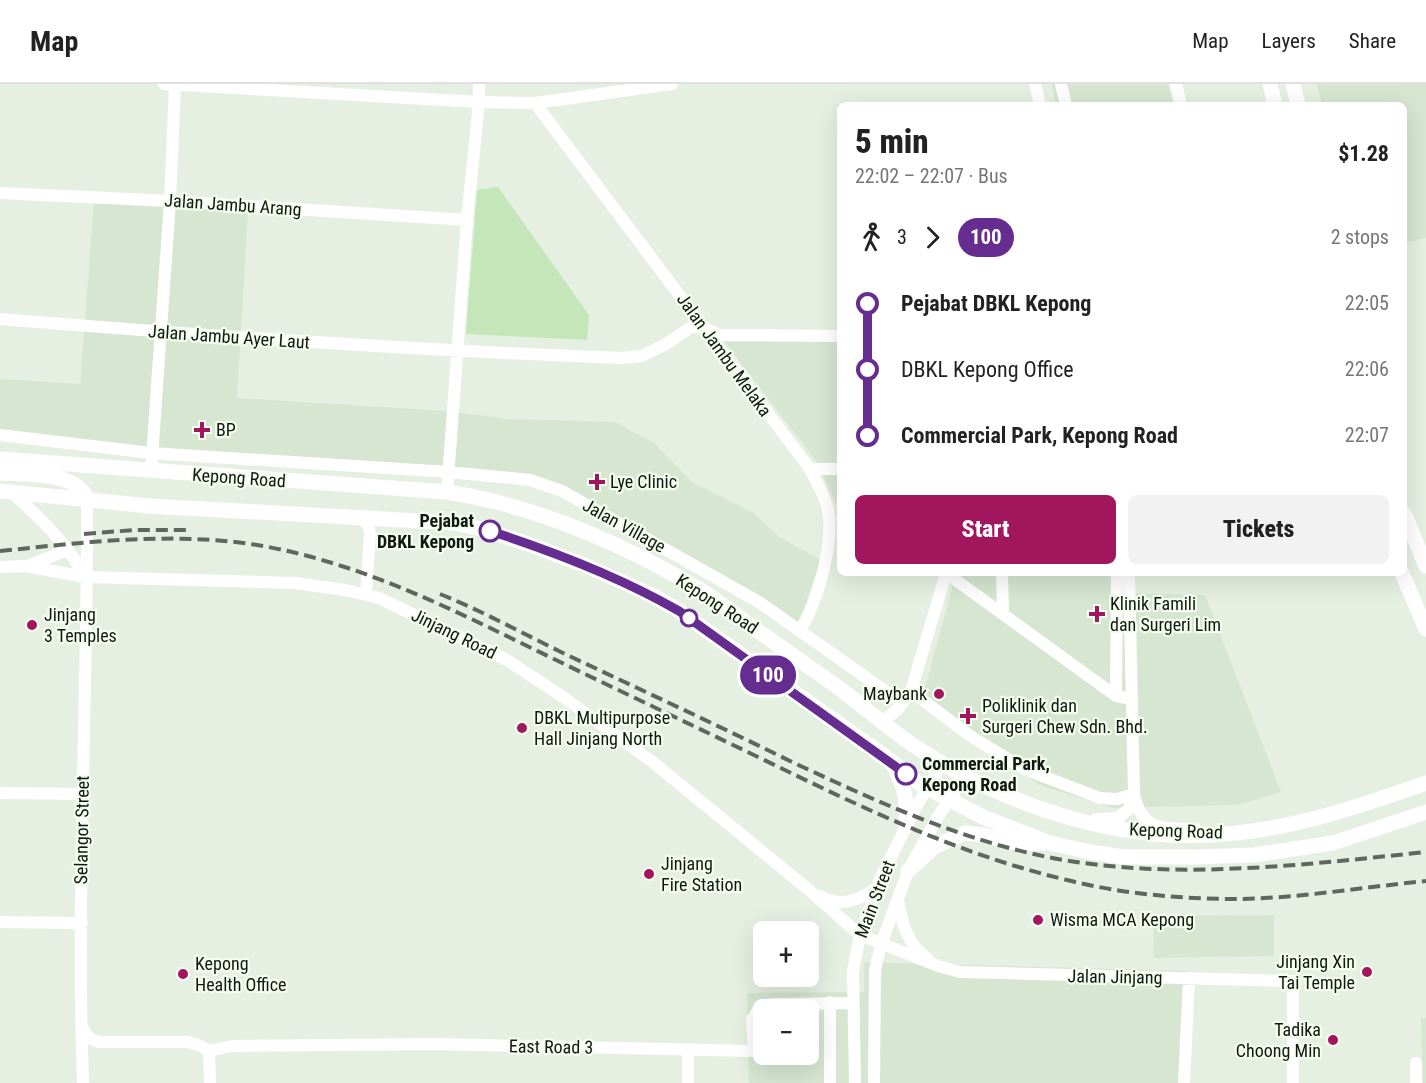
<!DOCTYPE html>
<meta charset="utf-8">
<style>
:root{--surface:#fff;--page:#f2f2f2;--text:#222;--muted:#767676;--line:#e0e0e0;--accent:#a2165e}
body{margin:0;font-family:"Roboto Condensed",sans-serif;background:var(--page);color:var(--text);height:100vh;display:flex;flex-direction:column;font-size:22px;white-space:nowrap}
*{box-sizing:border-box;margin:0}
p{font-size:20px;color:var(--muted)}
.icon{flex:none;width:33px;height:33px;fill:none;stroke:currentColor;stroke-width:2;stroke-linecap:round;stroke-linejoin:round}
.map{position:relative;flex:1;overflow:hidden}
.panel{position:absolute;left:837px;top:18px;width:570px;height:474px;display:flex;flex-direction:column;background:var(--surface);border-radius:9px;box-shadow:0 6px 24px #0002}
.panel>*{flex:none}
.badge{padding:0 12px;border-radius:20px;font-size:21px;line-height:39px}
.controls{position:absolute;left:753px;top:837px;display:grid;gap:12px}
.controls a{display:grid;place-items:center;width:66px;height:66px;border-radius:9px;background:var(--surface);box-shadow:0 6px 24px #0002;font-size:30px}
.map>.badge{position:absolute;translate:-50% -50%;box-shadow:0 0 0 3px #fff}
.legs{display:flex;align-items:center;gap:9px;height:66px;padding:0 18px;font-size:20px}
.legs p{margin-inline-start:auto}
.headline{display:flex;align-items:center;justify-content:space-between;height:102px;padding:0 18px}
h1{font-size:33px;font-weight:800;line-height:45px}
.cta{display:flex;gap:12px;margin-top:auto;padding:12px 18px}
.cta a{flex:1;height:69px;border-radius:9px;background:var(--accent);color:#fff;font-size:24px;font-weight:800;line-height:69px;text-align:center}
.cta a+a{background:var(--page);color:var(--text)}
ul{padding:0 18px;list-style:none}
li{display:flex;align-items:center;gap:21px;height:66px;font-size:22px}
li i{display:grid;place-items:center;width:9px;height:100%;margin:0 8px;background:currentColor}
li i::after{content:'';width:15px;height:15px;margin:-8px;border:4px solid;border-radius:50%;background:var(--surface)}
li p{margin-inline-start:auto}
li:first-child i{background:linear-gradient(#0000 50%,currentColor 0)}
li:last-child i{background:linear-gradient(currentColor 50%,#0000 0)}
header{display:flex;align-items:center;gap:36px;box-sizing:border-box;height:84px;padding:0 30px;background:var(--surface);border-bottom:2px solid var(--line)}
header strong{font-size:28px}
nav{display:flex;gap:33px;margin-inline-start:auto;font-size:21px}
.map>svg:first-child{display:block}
</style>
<header>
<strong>Map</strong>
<nav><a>Map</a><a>Layers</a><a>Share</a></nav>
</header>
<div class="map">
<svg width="1426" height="999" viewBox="0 0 1426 999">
<rect width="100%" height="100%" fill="#e5f0e2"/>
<path fill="#d6e6d1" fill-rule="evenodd" d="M1052,0H1168L1173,21H1056Z
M1317,0H1426V154L1404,159V21H1322Z
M94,118L248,127L237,314L446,327L508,335L615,338L654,359L692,398L754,429L779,453L821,476L798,541L563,402L145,363L0,347V295L80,300Z
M724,257L840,258V420L836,419L817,378Z
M956,489H1122L1123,509L1205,511L1281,708L1237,721L1113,724L1039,701L923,611Z
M1274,831V872L1153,874L1154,832Z
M864,878L1187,887L1182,999H749L747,909L864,908ZM764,926H808V970H764Z
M1421,934H1426V999H1423Z"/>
<path fill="#c4e6b9" d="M498,103L589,231L587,256L466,250L477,106Z"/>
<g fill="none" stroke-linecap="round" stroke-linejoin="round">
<path stroke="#fff" stroke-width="12" d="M164,0L479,18L535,19L672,0
M1035,0L1040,21
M1061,0L1066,21
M1176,0L1181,21
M535,19L810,385C816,396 822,407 826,419C837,450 818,521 799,547
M0,109L170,117L467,136
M0,235C207,252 413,266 620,274L642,272L664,261L693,242L706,245L720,251L840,252
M0,351L151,369L449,388L530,396L562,407L759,518L902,619
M810,385H840
M151,388L170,117L175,1
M10,407C39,433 66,458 85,492
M447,408L467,136L479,18V0
M359,434L368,440L370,449L366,511
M27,482L68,466
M0,483L26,482L85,493L296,499L345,506L379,514L507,576L566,615L654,679L809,806L860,851L938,882L960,888L1293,897V999
M946,489L1116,612L1132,615
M1002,489L1003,530
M1129,489L1134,710C1142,748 1162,744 1196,745
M911,607L969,651L1024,685L1100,714L1117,715L1134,710
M1116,612L1117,489
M882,638L898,625L911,607L946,489
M0,709L83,710
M1096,735L1118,734L1129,725L1133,711
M820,812C841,824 859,816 877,804
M898,814C901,837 907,861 928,875
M0,838L82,839
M82,942C87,953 90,956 101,958H188L201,962L209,967
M688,966V999
M209,967L232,962L435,960L754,967L752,936L758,926L772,920L853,919
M209,967L210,999
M1416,979V999
M83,999C76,804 88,610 87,415
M830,999V918
M855,999L853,887L860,851L880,795L917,721L942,679
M874,999L875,886L881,860L908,787L937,734L965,692
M1184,999L1189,894"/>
<path stroke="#fff" stroke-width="15" d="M1270,0L1275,21
M1293,0L1298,21
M0,375L447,408C538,422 629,462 707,510C723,521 739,533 755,545C783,564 811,584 839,604C860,620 881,638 903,654C979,708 1075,745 1168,751C1260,756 1341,729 1426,699
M0,389C25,391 77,387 87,415
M0,407L149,422L455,439L482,445L528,460L584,481L654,512L679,527L886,673L920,700L983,733L1050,759L1090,768L1124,773H1194L1254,771L1333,759L1426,728
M1404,429L1426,482
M1402,489L1426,545
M894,682C905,705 908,717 906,743
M908,787L934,763L965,749L983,751L1019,760L1044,759"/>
<path stroke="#5f665d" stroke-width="4" stroke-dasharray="12 6" stroke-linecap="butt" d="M84,450L134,446H188
M0,467C87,458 176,447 263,462C368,481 461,530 556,576C624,609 692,641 760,674C861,723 957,770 1067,796C1122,810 1182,815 1239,815C1301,814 1364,803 1426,797
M440,510C482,527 522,549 563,569C639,605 715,640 790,677C882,720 975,763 1076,778C1192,795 1310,780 1426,768"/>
</g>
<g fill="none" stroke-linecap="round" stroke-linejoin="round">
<g stroke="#fff" stroke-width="14">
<path id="line-1" d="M490,447C555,468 620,493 679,527L906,690"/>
</g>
<use href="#line-1" stroke="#662d91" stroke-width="9"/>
</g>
<g fill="#a2165e" stroke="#f3feef" stroke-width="2">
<path d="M199 337h6v6h6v6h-6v6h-6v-6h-6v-6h6z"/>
<path d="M594 389h6v6h6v6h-6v6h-6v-6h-6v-6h6z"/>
<path d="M1094 521h6v6h6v6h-6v6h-6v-6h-6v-6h6z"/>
<circle cx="32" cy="541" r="6"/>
<circle cx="939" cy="610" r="6"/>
<path d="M965 623h6v6h6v6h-6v6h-6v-6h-6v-6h6z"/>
<circle cx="522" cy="644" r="6"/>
<circle cx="649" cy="790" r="6"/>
<circle cx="1038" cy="836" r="6"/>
<circle cx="1367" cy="888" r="6"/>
<circle cx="183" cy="890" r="6"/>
<circle cx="1333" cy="956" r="6"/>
</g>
<g fill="#fff" stroke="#662d91" stroke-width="3">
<circle cx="490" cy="447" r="10"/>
<circle cx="689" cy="534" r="8"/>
<circle cx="906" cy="690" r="10"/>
</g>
<g text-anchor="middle" stroke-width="4.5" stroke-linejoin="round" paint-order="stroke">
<g font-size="18" fill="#131712" stroke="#f3feef">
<text transform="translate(233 121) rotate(4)" y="6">Jalan Jambu Arang</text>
<text transform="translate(229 253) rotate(4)" y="6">Jalan Jambu Ayer Laut</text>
<text transform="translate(724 271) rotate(54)" y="6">Jalan Jambu Melaka</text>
<text transform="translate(239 394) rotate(4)" y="6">Kepong Road</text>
<text transform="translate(624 442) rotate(29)" y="6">Jalan Village</text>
<text transform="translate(717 520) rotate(33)" y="6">Kepong Road</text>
<text transform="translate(454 550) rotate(26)" y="6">Jinjang Road</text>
<text transform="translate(82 746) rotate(-89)" y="6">Selangor Street</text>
<text transform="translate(1176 747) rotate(2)" y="6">Kepong Road</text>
<text transform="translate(875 815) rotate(-69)" y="6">Main Street</text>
<text transform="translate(1115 893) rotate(1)" y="6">Jalan Jinjang</text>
<text transform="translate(551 963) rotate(1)" y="6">East Road 3</text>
</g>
<g font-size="18" fill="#131712" stroke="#f3feef" text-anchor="start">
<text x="216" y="352">BP</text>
<text x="610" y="404">Lye Clinic</text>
<text x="1110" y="526">Klinik Famili<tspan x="1110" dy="21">dan Surgeri Lim</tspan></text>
<text x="44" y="537">Jinjang<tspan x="44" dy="21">3 Temples</tspan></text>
<text x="927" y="616" text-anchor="end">Maybank</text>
<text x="982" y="628">Poliklinik dan<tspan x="982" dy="21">Surgeri Chew Sdn. Bhd.</tspan></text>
<text x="534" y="640">DBKL Multipurpose<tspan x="534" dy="21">Hall Jinjang North</tspan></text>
<text x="661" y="786">Jinjang<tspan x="661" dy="21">Fire Station</tspan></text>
<text x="1050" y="842">Wisma MCA Kepong</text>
<text x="1355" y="884" text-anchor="end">Jinjang Xin<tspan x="1355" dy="21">Tai Temple</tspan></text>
<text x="195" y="886">Kepong<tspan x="195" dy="21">Health Office</tspan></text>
<text x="1321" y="952" text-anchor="end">Tadika<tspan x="1321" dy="21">Choong Min</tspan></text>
</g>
<g font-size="18" font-weight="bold" fill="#131712" stroke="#f3feef" text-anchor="end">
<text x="474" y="443">Pejabat<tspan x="474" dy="21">DBKL Kepong</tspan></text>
<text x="922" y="686" text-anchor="start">Commercial Park,<tspan x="922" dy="21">Kepong Road</tspan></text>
</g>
</g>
</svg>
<div class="controls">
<a>+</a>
<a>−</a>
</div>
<b class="badge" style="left:768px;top:591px;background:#662d91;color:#fff">100</b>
<section class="panel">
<div class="headline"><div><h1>5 min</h1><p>22:02 – 22:07 · Bus</p></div><b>$1.28</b></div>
<div class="legs"><svg class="icon" aria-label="walk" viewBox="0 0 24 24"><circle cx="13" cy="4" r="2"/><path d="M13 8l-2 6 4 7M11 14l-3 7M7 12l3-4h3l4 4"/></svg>3<svg class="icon" aria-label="forward" viewBox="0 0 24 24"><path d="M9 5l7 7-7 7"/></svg><b class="badge" style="background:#662d91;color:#fff">100</b><p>2 stops</p></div>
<ul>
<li><i style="color:#662d91"></i><b>Pejabat DBKL Kepong</b><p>22:05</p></li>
<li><i style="color:#662d91"></i><span>DBKL Kepong Office</span><p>22:06</p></li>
<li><i style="color:#662d91"></i><b>Commercial Park, Kepong Road</b><p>22:07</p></li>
</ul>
<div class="cta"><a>Start</a><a>Tickets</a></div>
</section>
</div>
